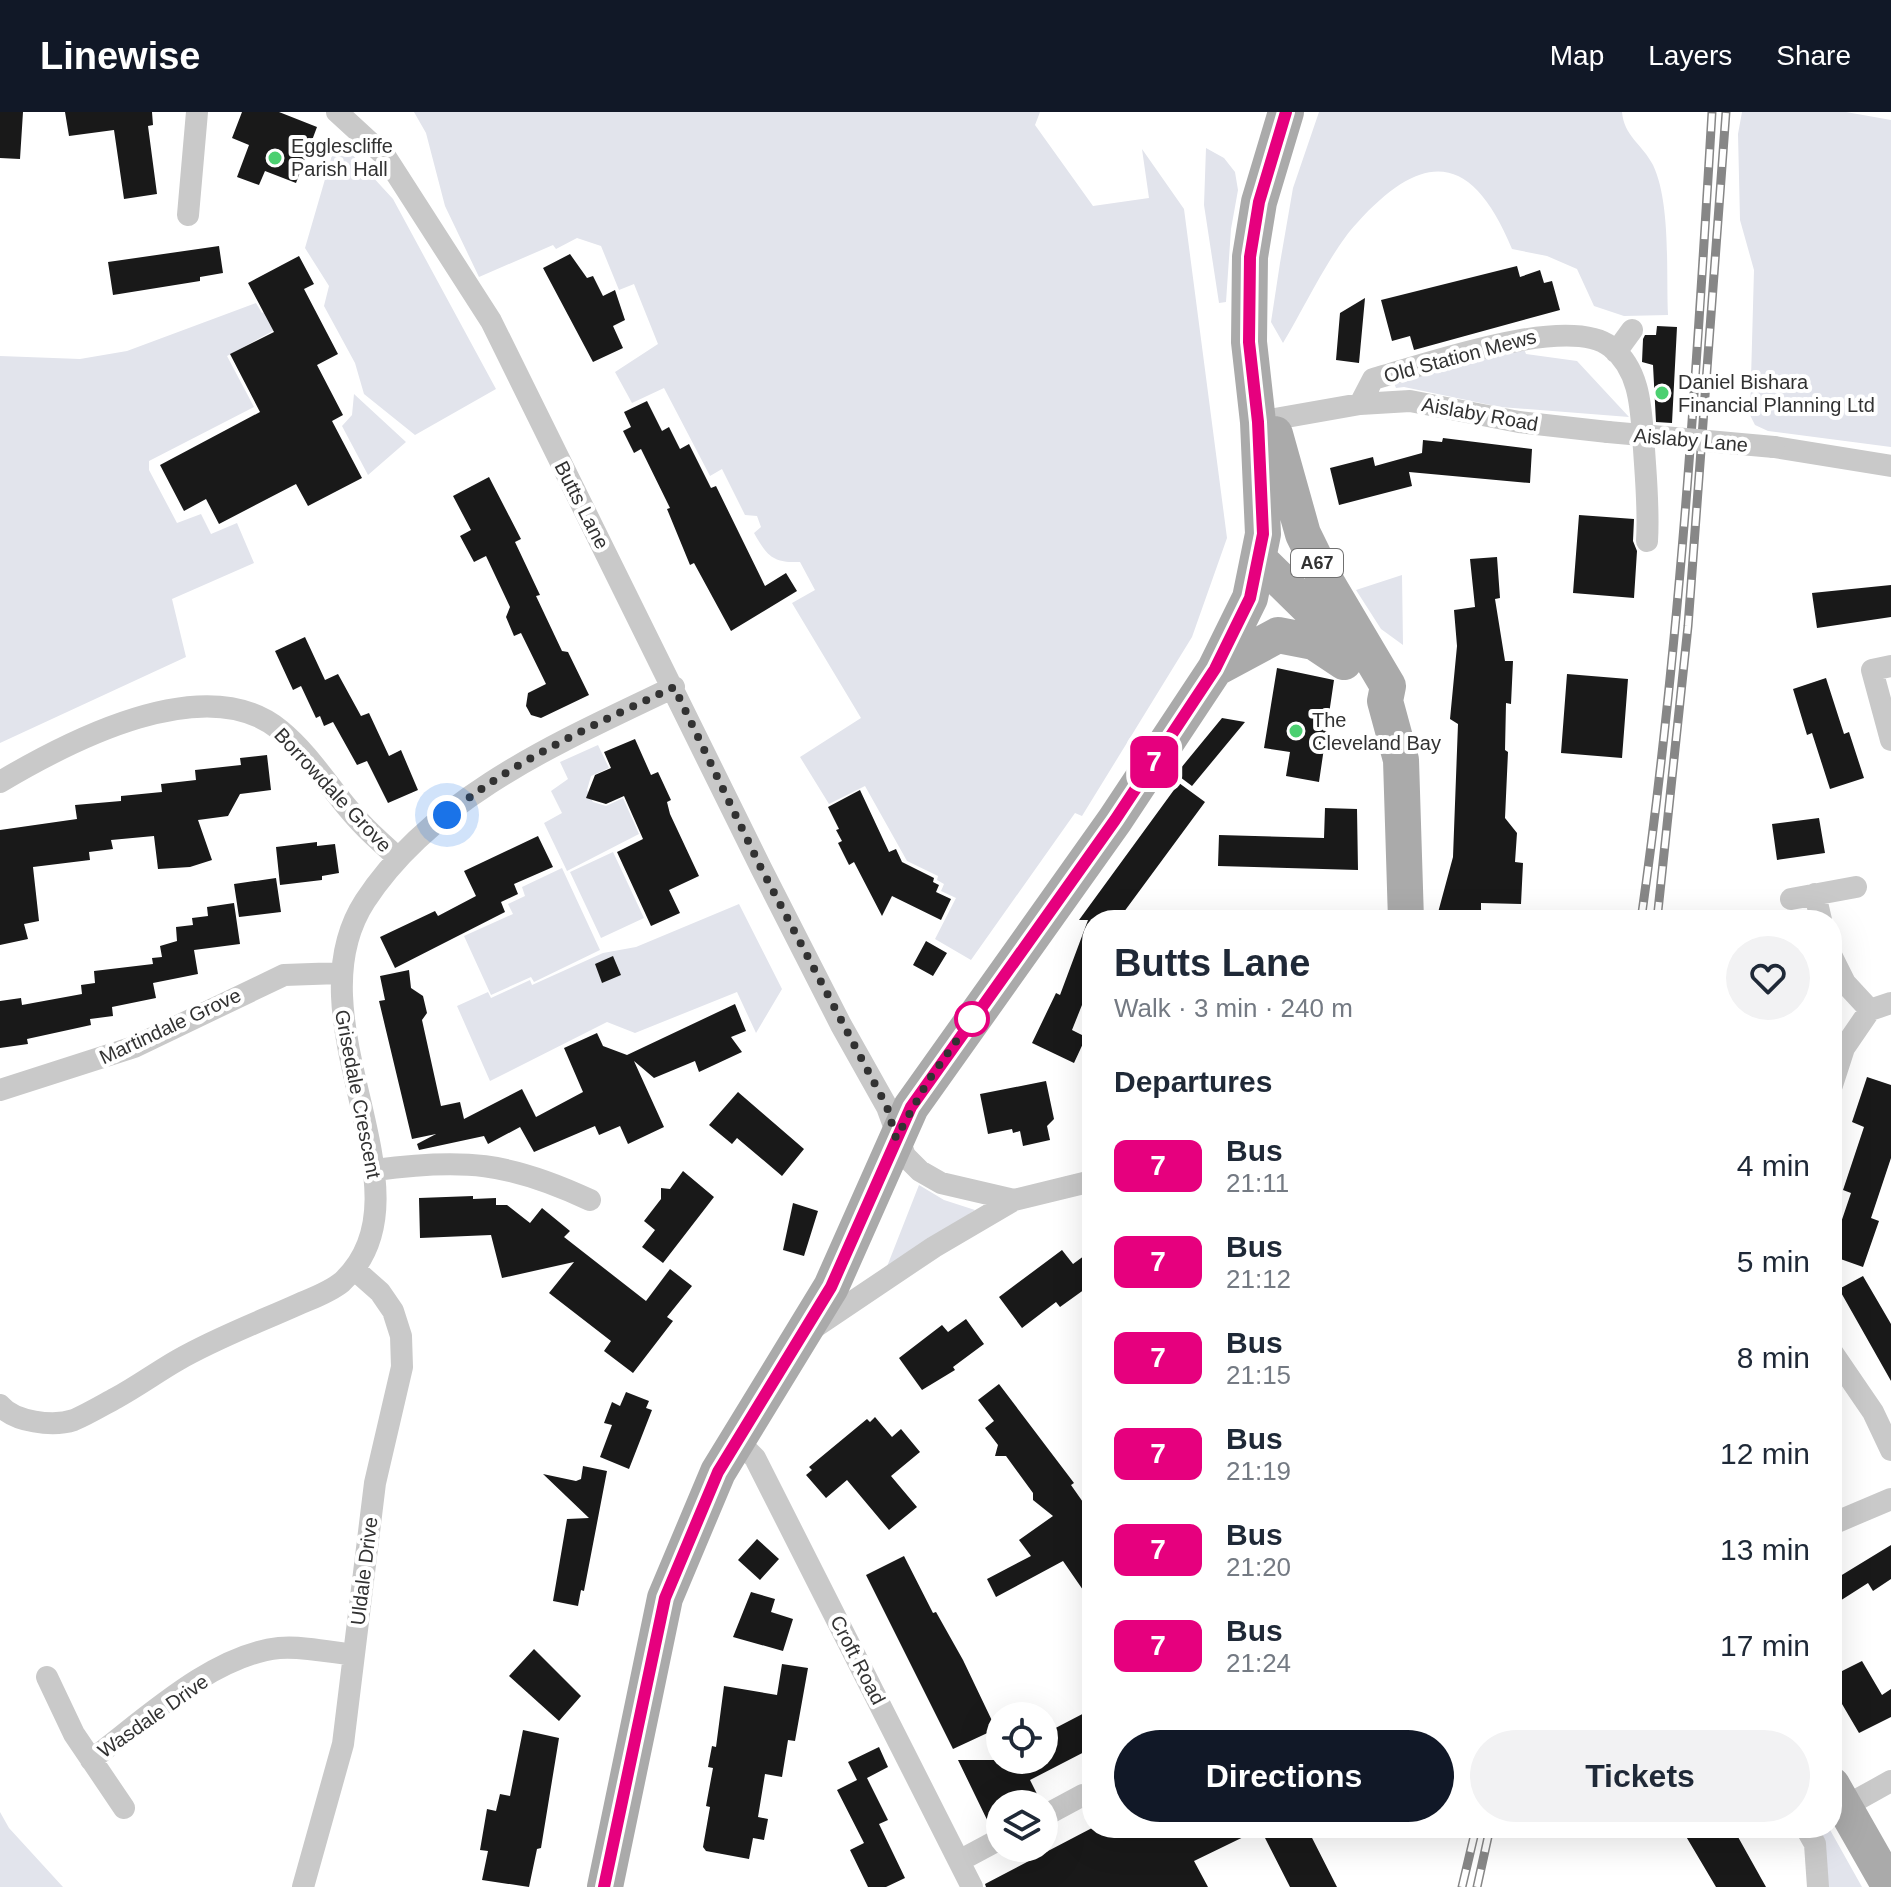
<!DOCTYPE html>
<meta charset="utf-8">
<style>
:root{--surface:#fff;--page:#f2f2f3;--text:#1f2937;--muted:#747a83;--accent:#111827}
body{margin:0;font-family:Helvetica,sans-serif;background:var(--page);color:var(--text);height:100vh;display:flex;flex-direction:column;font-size:30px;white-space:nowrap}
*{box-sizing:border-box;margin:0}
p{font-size:26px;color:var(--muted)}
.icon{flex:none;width:44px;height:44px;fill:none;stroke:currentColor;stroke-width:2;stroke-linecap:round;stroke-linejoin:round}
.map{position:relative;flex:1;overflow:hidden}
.sheet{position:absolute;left:1082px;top:798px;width:760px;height:928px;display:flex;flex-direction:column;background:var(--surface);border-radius:32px;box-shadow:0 8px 32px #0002}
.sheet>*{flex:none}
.badge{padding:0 16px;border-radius:12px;font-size:28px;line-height:52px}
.controls{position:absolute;left:986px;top:1590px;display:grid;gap:16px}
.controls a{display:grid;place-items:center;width:72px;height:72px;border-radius:50%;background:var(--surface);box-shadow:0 8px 32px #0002;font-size:40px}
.you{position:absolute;width:40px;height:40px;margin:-20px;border:6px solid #fff;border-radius:50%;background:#1a73e8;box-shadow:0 0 0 12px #1a73e833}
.map>.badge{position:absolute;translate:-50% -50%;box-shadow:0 0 0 4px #fff}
h2{padding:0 32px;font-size:30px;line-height:72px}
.round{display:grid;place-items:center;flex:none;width:84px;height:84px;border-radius:42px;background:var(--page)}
.summary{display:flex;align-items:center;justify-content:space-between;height:136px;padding:0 32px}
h1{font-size:38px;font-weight:700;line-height:60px}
.primary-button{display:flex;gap:16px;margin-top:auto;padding:16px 32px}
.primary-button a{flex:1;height:92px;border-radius:48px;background:var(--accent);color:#fff;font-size:32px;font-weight:700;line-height:92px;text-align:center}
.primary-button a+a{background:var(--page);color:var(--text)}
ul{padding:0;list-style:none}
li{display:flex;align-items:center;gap:24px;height:96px;padding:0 32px}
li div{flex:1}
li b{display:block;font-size:30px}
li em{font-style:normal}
li .badge{min-width:88px;font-weight:700;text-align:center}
header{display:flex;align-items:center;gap:48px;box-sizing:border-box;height:112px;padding:0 40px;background:var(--accent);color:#fff}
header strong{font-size:38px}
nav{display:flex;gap:44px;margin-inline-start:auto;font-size:28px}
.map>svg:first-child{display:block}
</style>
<header>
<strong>Linewise</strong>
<nav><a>Map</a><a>Layers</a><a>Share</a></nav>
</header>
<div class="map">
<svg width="1891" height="1775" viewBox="0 0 1891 1775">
<rect width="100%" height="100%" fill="#fff"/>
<path fill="#e2e4ec" d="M414,0H1040L1035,13L1093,94L1149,86L1142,37L1184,97L1227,426L1192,525L1082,704L1075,701L971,848L935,827L956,786L941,779L944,772L937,768L938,764L907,749L865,674L829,692L800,645L861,606L792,491L815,478L800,450C773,451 767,444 754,421L761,415L757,404L745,403L722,357L710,364L664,276L632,291L615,260L658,232L634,172L619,178L601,134L577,126L556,137L553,133L479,165L445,94L426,21Z
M1319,0H1622C1624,24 1642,32 1653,53C1671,91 1666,160 1668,203L1624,204L1594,194L1577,157L1547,144L1512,137C1473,43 1426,35 1357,111C1332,137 1303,198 1283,231L1271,210L1280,151L1293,76Z
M1742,0H1846L1891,8V335L1768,319L1755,313L1750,303L1754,158L1740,108L1738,22Z
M337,26L393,87L496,277L415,323L364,282L355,251L324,194L329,174L305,136Z
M1206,36L1224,46L1235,60L1238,78L1231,117L1226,190L1219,191L1204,93Z
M287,188L297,206L227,244L254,295L149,349V358L177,411L201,402L211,422L237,411L254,451L172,487L186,545L0,631V244L80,247L127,239L256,191L262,201Z
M1524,237L1526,242L1577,249L1629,305L1500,295L1404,275L1396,276L1394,271Z
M354,282L406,330L368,363L342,314L352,303Z
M1402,463L1403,533L1381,517L1356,478Z
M598,633L609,656L591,664L587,678L593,690L606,694L623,686L639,722L567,759L544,711L562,701L551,679L568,667L560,650Z
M613,740L644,806L601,826L570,760Z
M562,756L600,838L534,870L531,865L491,883L464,824L513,802L508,792L525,784L522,775Z
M739,792L782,877L756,921L737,880L635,921L607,910L490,969L457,894L488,880L491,886L530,868L532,873L603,841L636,835Z
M919,1073L944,1088L975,1098L886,1157Z
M0,1700L9,1716L63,1775H0Z
M1809,1716H1829L1862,1775H1827Z"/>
<path fill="#191919" d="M0,0H23L20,47L0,46Z
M65,0H152L153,13L148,14L157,82L124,87L114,18L69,24Z
M242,0H279L317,15L296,71L265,59L259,73L237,65L249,33L232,26Z
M219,134L223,161L200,165V169L113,183L108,150Z
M570,142L587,166L593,164L603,184L615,178L625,208L613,214L623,236L593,250L543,156Z
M299,144L314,172L304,177L338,242L317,253L343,303L332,309L362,366L308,394L296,372L219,412L206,387L184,399L160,353L260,300L230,242L274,220L248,171Z
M1517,154L1520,165L1540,158L1544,171L1552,169L1560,198L1414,238L1410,224L1392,229L1381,188Z
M1365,186L1359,251L1336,248L1340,201Z
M1657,214L1677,215L1672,311L1656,310L1653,253L1642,250L1643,227L1645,223H1656Z
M647,289L662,319L669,315L680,337L689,332L711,376L716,374L765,474L786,461L797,479L731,519L694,451L690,453L667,397L670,396L641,337L634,341L623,319L631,315L624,300Z
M1443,326L1532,337L1530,371L1409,360L1412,374L1339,393L1330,356L1373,345L1375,354L1422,341L1423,328L1442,330Z
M489,365L521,427L515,430L540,483L536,484L562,539L568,540L589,583L541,606L531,603L526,594L528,581L546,572L521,521L514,524L506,505L510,495L486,444L474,450L460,424L471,418L453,384Z
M1579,403L1634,407L1633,429L1637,439L1634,486L1573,481Z
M1497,445L1500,486L1495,487L1505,549H1513L1511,592L1506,591L1505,638L1508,640L1505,706L1517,721L1515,750L1523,751L1521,792L1481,791V808H1436L1453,745L1458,612L1450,607L1457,534L1454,498L1475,495L1470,447Z
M1891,473V505L1817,516L1812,481Z
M305,525L325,568L338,562L361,604L369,601L389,644L401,638L418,678L388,691L367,649L357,653L333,610L324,614L320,604L316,606L301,574L293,578L275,539Z
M1277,556L1334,568L1319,670L1286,664L1290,640L1264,636Z
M1567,562L1628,567L1622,646L1561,641Z
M1826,566L1844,622L1849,620L1864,666L1830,677L1812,621L1807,623L1793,577Z
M1222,606L1245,610L1192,674L1176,662Z
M635,627L651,663L658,660L671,688L667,690L670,702L699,764L669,778L680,801L651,814L617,740L643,727L624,684L606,692L586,686L595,663L611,656L604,640Z
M267,643L271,678L240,682L228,704L198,708L212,748L190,755L158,757L154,724L111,728L113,737L89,740L90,748L33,755L39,809L24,812L28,827L0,833V718L77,707L75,693L121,689V684L162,680L161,672L196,668L195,658L241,653L240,646Z
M1179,671L1205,690L1118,808H1092V868L1072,918L1086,925L1074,951L1032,931L1056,881L1060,883L1088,808H1079Z
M860,678L889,740L896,737L902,750L934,766L933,770L939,773L936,780L951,787L941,808L892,784L882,804L854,750L849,753L838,731L842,729L836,718L839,717L828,695Z
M1325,696L1357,697L1358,758L1218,754L1219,723L1324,726Z
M1819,706L1825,741L1777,748L1772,712Z
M538,724L553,755L514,772L518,782L501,790L505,800L395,856L380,825L435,799L438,804L476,784L464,759Z
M317,730V734L335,732L339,761L322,764V768L280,773L276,735Z
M276,766L281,800L239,805L234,772Z
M234,791L240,832L194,838L198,862L153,871L156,886L112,895L113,904L90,907L91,913L27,927L28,932L0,936V889L21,886L22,893L82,882L81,873L95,871L94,859L153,852L152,846L162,845L160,834L177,829L176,815L193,813L192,806L208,804L207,795Z
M926,829L947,841L933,864L913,853Z
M613,844L621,863L602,871L595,852Z
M409,858L411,876L423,884L427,901L422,908L441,994L460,990L464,1007L522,977L536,1005L583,980L564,936L597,921L603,934L627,943L735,892L746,919L731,925L742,940L699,960L695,949L654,966L634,949L664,1015L628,1032L620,1014L599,1023L595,1014L534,1040L520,1015L488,1032L484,1024L419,1038L417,1032L436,1022L412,1027L379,889L385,888L380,864Z
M1867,965L1891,973V1046L1871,1106L1879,1109L1863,1155L1832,1144V1137L1851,1081L1843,1078L1864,1015L1852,1010Z
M1046,969L1054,1007L1047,1014L1050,1028L1023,1034L1020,1019L1013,1021L1012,1017L988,1022L980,982Z
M738,980L804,1037L782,1064L737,1026L732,1032L709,1013Z
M683,1059L714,1085L663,1151L642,1135L655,1118L644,1109L661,1087V1076L670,1077Z
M473,1084V1087L496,1086V1093H507L530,1111L542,1096L570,1119L564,1125L646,1189L670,1157L692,1174L667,1205L673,1209L633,1261L604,1239L611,1229L549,1181L574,1150L502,1166L491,1123L420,1126L419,1086Z
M793,1091L818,1099L804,1144L783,1138Z
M1062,1138L1073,1152L1092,1138V1172L1060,1195L1056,1190L1022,1216L999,1185Z
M1863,1164L1891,1212V1269L1839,1177Z
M966,1207L984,1232L953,1255L955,1258L922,1278L899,1246L942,1213L948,1220Z
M999,1272L1074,1371L1071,1373L1092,1403V1491L1063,1449L996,1485L987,1467L1031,1444L1019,1428L1053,1404L1033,1388V1381L1006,1344H995L998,1333L985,1316L994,1309L978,1288Z
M626,1280L649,1289L646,1296L652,1298L629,1357L600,1345L612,1313L604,1311L612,1290L620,1294Z
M875,1305L892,1325L901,1317L920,1340L891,1364L917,1395L889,1418L847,1368L826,1386L806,1363L812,1358L809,1355L867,1307L870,1310Z
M583,1354L607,1359L584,1479L581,1478L578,1494L553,1489L567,1407L589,1406L543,1362L576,1369L581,1367Z
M757,1427L779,1447L760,1468L738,1448Z
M1891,1433V1467L1873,1479L1868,1471L1832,1494V1469Z
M904,1444L933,1501L936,1500L963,1548L996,1617L953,1637L866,1463Z
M751,1480L775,1487L771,1500L793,1507L783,1539L733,1525Z
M534,1537L581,1584L559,1609L509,1564Z
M1862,1549L1882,1583L1891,1577V1605L1859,1621L1832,1575V1564Z
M782,1552L808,1556L795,1629L788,1628L782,1665L765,1662L758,1705L768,1707L764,1728L753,1726L749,1747L706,1739L703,1735L710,1695L706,1694L713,1656L708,1655L712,1634L716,1635L724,1574L777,1583Z
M1092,1597V1636L1030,1668L1039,1686L1025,1692H1000V1713L991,1716L958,1648H1044V1622Z
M523,1618L559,1626L541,1736L537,1737L529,1775L482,1768L488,1739L480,1738L487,1697L496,1699L500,1682L510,1684Z
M879,1635L888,1655L867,1666L888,1708L879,1712L905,1766L886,1775H868L850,1738L864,1731L837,1678L857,1668L848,1650Z
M1092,1716H1262L1194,1749L1208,1775H986L985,1772Z
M1280,1716H1307L1337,1775H1290L1264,1724Z
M1681,1716H1733L1766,1775H1716Z"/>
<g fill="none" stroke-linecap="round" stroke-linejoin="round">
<path stroke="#c9c9c9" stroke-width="22" d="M337,0L385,44L491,209L761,756L841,913L887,995L905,1044L920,1059L941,1071L1014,1088L1092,1069
M188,103L197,0
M1616,240L1632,218
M1360,292L1373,267C1425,253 1569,201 1611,235C1642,259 1641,302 1644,337C1646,368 1649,398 1647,429
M1258,310L1360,292L1410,289L1519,310L1608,320
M1774,335L1891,354
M1891,554L1872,558L1891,628
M0,670C69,629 206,557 280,618C312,644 333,682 361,711C372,723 385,734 397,745
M1815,782L1821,808
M1791,787L1856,775
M1832,845L1845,871L1870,898
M1832,973L1844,936L1870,898L1891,891
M0,978L134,935L284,863L340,861
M375,1058C463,1046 509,1050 590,1088
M812,1217L934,1135L1014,1088
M1832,1240L1873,1300L1891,1338
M0,1293C14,1310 53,1315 74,1308C88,1302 103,1293 116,1286C138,1274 157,1260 178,1248C216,1226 259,1210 299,1192C313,1186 330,1180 342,1170C439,1081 287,909 365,789C434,683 564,628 674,575
M736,1327L755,1346L972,1775
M1832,1412L1891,1387
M47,1565L74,1622L124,1696
M91,1648C143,1609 212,1543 279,1536C303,1534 330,1540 353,1543
M1844,1695L1891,1669
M1044,1704L1083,1683
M1806,1716L1815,1732L1818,1775
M959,1749L1000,1727
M303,1775L343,1632L375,1371L402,1255L401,1224L393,1199L380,1180L354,1157"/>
<path stroke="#aaa" stroke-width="36" d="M1275,322L1303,422L1327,471L1388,574L1385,589L1401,648L1406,808
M1260,448L1317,504L1348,543
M1215,557L1278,523L1314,530L1344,550
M1832,1673L1890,1775
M605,1775L665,1486L718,1360L831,1175L911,995L1115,708L1215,557L1250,486L1263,422L1258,310L1249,230L1250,145L1259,90L1286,0"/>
<g stroke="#878787" stroke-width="9">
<path id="rail" d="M1641,808C1679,540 1696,270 1712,0
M1657,808L1688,514L1726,0
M1462,1775L1476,1716
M1477,1775L1490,1716"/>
</g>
<use href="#rail" stroke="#fff" stroke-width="6" stroke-dasharray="18" stroke-linecap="butt"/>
<path stroke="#c9c9c9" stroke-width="22" d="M1608,320L1774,335"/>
</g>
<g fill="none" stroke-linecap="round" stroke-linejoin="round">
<g stroke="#fff" stroke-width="18">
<path id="line" d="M604,1775L665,1486L718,1360L831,1175L911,995L1115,708L1215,557L1250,486L1263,422L1258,310L1249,230L1250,145L1259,90L1286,0"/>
</g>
<use href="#line" stroke="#e6007e" stroke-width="12"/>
<path stroke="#323232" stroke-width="8" stroke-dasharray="0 14.4" d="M447,703C513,648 597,612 674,575L761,756L887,995L896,1026L928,969L979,897L972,907"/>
</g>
<g fill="#4cd071" stroke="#fff" stroke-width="3">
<circle cx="275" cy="46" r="8"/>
<circle cx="1662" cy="281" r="8"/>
<circle cx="1296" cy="619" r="8"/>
</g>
<circle fill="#fff" stroke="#e6007e" stroke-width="4" cx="972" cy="907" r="16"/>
<g text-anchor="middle" stroke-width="8" stroke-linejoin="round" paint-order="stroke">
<rect fill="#fff" stroke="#707070" stroke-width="2" x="1291" y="437" width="52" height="28" rx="6"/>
<g font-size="18" font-weight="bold" fill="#323232">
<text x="1317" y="457">A67</text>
</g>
<g font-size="20" fill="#323232" stroke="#fff" text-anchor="start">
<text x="291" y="41">Egglescliffe<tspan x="291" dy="23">Parish Hall</tspan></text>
<text x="1678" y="277">Daniel Bishara<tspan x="1678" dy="23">Financial Planning Ltd</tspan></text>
<text x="1312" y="615">The<tspan x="1312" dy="23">Cleveland Bay</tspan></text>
</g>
<g font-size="20" fill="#323232" stroke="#fff">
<text transform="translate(1460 244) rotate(-15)" y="7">Old Station Mews</text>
<text transform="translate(1480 302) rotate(10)" y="7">Aislaby Road</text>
<text transform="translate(1691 328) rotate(5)" y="7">Aislaby Lane</text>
<text transform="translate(582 393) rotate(63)" y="7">Butts Lane</text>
<text transform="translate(333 678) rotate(47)" y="7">Borrowdale Grove</text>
<text transform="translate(170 914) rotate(-25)" y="7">Martindale Grove</text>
<text transform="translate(358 982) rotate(79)" y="7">Grisedale Crescent</text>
<text transform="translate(364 1459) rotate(-83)" y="7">Uldale Drive</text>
<text transform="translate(858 1548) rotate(63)" y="7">Croft Road</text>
<text transform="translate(153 1604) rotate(-35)" y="7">Wasdale Drive</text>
</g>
</g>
</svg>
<div class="controls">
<a><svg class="icon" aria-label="locate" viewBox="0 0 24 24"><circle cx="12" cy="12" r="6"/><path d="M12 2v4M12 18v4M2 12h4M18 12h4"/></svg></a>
<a><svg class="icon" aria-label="layers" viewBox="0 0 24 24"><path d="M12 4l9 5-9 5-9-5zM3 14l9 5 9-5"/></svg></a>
</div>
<div class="you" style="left:447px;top:703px"></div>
<b class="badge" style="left:1154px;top:650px;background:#e6007e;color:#fff">7</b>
<section class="sheet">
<div class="summary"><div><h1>Butts Lane</h1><p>Walk · 3 min · 240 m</p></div><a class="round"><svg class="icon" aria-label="heart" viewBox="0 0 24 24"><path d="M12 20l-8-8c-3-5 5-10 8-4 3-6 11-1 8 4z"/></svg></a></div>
<h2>Departures</h2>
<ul>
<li><span class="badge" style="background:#e6007e;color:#fff">7</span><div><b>Bus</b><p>21:11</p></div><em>4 min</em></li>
<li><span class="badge" style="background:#e6007e;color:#fff">7</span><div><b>Bus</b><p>21:12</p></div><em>5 min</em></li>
<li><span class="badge" style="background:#e6007e;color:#fff">7</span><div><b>Bus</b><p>21:15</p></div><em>8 min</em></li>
<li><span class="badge" style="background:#e6007e;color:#fff">7</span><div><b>Bus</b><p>21:19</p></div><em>12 min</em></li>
<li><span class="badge" style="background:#e6007e;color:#fff">7</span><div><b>Bus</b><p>21:20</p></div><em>13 min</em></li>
<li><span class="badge" style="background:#e6007e;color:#fff">7</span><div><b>Bus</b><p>21:24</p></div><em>17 min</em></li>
</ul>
<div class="primary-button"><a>Directions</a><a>Tickets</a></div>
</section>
</div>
